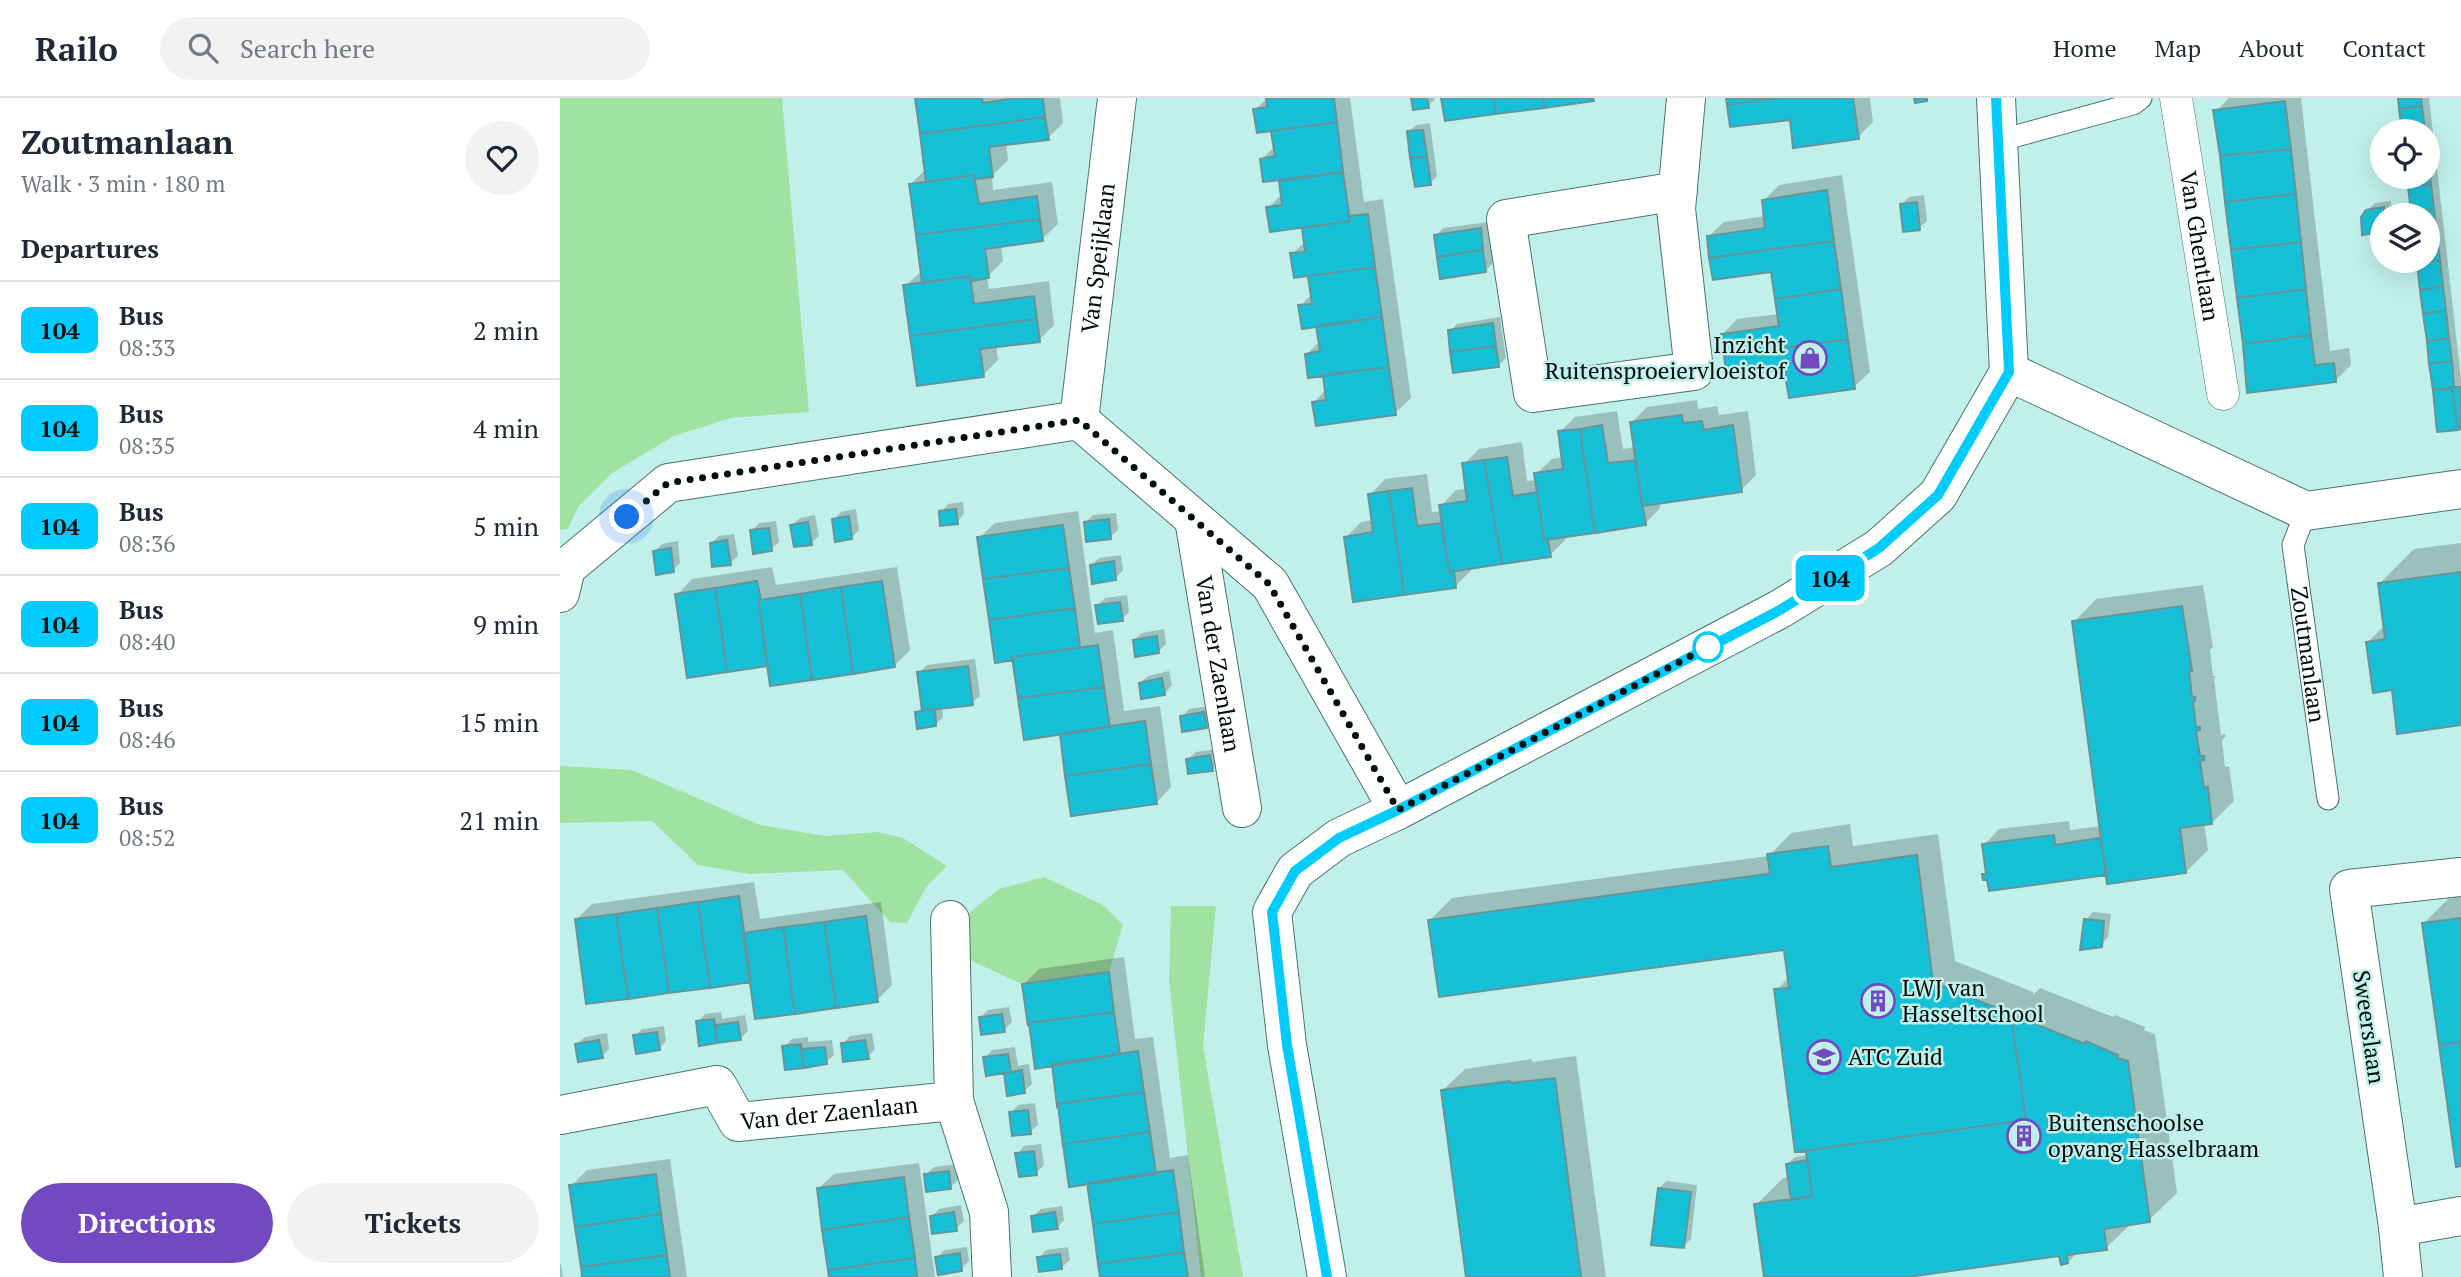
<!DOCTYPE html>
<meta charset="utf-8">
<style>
:root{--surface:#fff;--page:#f2f2f3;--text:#1f2937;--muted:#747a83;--line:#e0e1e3;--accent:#7349c2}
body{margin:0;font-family:"PT Serif",serif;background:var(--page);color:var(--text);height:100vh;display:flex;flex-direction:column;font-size:26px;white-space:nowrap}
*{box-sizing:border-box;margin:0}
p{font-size:23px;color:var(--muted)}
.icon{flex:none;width:38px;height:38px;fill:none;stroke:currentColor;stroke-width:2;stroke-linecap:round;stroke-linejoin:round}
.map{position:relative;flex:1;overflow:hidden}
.side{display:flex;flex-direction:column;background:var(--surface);width:560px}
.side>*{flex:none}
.badge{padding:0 14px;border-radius:10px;font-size:24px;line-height:46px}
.controls{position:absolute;left:1810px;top:21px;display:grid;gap:14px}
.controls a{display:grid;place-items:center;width:70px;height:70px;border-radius:50%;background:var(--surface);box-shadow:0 7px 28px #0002;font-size:35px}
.you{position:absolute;width:35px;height:35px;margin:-18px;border:5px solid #fff;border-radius:50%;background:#1a73e8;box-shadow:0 0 0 10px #1a73e833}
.map>.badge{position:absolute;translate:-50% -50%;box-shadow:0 0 0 4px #fff}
h2{padding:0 21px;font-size:26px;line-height:63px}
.round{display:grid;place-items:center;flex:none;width:74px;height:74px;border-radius:37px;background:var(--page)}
.summary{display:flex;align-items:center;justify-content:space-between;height:119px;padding:0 21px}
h1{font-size:33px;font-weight:700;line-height:52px}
.cta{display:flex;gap:14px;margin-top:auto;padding:14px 21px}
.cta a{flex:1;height:80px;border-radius:42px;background:var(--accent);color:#fff;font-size:28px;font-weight:700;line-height:80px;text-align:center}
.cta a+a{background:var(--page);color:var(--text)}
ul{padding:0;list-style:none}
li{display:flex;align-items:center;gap:21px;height:98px;padding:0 21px;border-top:2px solid var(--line)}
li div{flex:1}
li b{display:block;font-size:26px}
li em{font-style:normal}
li .badge{min-width:77px;font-weight:700;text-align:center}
header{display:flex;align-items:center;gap:42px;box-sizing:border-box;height:98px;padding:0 35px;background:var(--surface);border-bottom:2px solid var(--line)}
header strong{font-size:33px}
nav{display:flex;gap:38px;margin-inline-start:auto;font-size:24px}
.search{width:490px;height:63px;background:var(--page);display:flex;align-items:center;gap:18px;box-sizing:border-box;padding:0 24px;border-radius:38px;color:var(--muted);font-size:26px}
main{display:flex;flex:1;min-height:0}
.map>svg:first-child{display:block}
</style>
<header>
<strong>Railo</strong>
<div class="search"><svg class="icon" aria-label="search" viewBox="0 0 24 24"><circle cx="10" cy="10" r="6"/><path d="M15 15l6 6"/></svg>Search here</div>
<nav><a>Home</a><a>Map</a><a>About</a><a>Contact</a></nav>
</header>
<main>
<section class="side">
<div class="summary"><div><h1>Zoutmanlaan</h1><p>Walk · 3 min · 180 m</p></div><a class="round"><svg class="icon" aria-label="heart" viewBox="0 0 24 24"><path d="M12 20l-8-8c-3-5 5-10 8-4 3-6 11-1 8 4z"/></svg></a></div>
<h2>Departures</h2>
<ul>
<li><span class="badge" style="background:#0cf;color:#111">104</span><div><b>Bus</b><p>08:33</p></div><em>2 min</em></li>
<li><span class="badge" style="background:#0cf;color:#111">104</span><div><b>Bus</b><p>08:35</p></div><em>4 min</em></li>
<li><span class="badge" style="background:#0cf;color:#111">104</span><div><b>Bus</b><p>08:36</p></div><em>5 min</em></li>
<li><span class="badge" style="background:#0cf;color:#111">104</span><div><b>Bus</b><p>08:40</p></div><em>9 min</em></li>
<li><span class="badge" style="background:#0cf;color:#111">104</span><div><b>Bus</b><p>08:46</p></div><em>15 min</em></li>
<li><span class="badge" style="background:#0cf;color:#111">104</span><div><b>Bus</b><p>08:52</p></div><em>21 min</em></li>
</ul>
<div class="cta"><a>Directions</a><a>Tickets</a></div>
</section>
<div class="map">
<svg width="1901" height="1179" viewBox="0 0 1901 1179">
<rect width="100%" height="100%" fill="#c1f0eb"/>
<path fill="#a0e2a1" d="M0,0H222L249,314L171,320L114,338L52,375L18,409L8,431L0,432Z
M0,668L72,672L200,727L265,738L318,734L343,740L387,768L366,789L347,825L330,824L283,772L189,776L138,767L92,723L0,725Z
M484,779L543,807L563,827L549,874L462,886L410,862L404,819L439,791Z
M611,808H656L643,948L683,1179H641L609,883Z"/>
<path fill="#0003" d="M357,0H500L503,25L488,40L446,45L448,62L432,78L433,92L492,84L498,126L482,141L441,147L443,163L427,179L429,191L489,183L494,227L479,242L436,247L438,262L423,277L345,188L363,172L351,86L366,71Z
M707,0H790L804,104L823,101L851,300L835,315L754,304L766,292L764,275L747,256L760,243L757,226L740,208L752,196L750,176L732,156L746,143L743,128L708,110L722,96L720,81L702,61L715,48L713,31L695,12Z
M853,0H875V1L868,8Z
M1168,0H1310L1313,24L1298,39Z
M1669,0H1741L1770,253L1789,250L1791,267L1775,283L1689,293L1656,13Z
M1839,0H1869L1901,281V330L1879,332L1859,163H1867V117H1853L1849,79H1867V33H1843Z
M870,25L877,78L870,85L848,34L856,27Z
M1282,77L1310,274L1294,289L1226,269L1162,237L1177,221L1219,216L1213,172L1148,139L1164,124L1206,118L1204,102L1219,87Z
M1364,97L1367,123L1359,130L1342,106L1349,99Z
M1831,103L1833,117L1807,113L1815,105Z
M928,124L933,165L926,172L876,138L883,130Z
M940,219L946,260L938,268L890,233L897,226Z
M1137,302L1138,311L1157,308L1159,317L1188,313L1196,377L1181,392L1100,404V410L1085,426L1005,437V442L990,457L910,469L911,473L895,488L786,439L801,424L813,422L810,397L825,381L867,376L872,414L882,413L881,408L896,392L907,391L904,366L919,351L962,344L967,383L977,382L976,376L992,361L1003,359L1000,334L1015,319L1057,313L1063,351L1075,349L1072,324L1087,309Z
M403,404L404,416L397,424L381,414L388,406Z
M296,411L299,432L291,440L273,422L281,414Z
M518,413L535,535L553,532L564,613L600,608L611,689L596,705L501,635L454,560L419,440L435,425Z
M556,415L558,432L550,439L525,425L533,417Z
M255,417L259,438L251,445L232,427L240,420Z
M216,423L219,444L211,451L192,433L199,425Z
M174,436L178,458L170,465L151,445L159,438Z
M118,443L120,465L113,472L95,453L102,446Z
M1901,445V626L1833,590L1807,545L1825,527L1819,486L1854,451Z
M561,457L563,472L556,480L531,467L539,460Z
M212,469L216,487L337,469L350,552L334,568L209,566L117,497L132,481Z
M1643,487L1653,549L1650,552L1653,578H1656L1654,581L1661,637L1665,636L1666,638L1662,642L1665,669L1669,668L1674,703L1652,725H1644L1648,752L1626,774L1428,780L1424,777L1428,774L1424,747L1439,731L1509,723L1510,732L1541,728L1514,524L1536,501Z
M567,497L569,514L562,521L537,508L545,500Z
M604,531L606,546L599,553L574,542L582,535Z
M415,561L420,598L412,605L382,609L383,619L376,626L357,615L364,608L359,575L367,567Z
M609,573L612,587L605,595L580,585L588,578Z
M651,608L653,621L646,629L622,619L629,611Z
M657,651L660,664L652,671L628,661L636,654Z
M1290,726L1293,748L1378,736L1395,863L1473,894V897L1480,890L1553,919L1555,917L1585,929L1584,932L1595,936L1617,1095L1589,1122L1572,1125L1546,1150L1518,1154L1508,1164L1501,1156L1336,1179H1206L1196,1107L1223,1080L1229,1079L1227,1066L1235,1059L1249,1057L1217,892L1229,879L1225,850L870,822L892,800L1209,758L1231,735Z
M194,784L200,821L321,804L332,887L317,902L191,882L16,822L32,806Z
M1898,791H1901V1067L1864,825Z
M1533,814L1551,816L1548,839L1541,847L1526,822Z
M564,859L575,941L593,939L610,1060L628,1057L645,1179H542L529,1085L494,966L464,886L479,871Z
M449,909L452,924L444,932L420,920L428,912Z
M161,914L162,921L185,917L188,933L180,941L140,946L138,924L145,916Z
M104,928L106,943L99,951L75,938L82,931Z
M47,935L49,951L42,959L17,946L25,939Z
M312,935L315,951L308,959L283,946L290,938Z
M248,939V944L272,942L274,957L266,964L224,949L232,941Z
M455,949L458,968L469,966L472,986L464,993L445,973L425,960L432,952Z
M1016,958L1046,1179H908L882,993L905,971L972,961V964Z
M475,1005L478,1027L470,1034L451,1015L458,1007Z
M481,1046L484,1067L476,1075L457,1056L464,1048Z
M110,1061L127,1179H24L11,1088L27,1072Z
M359,1065L375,1179H271L258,1091L274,1076Z
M396,1066L398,1082L390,1089L366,1077L374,1069Z
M1107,1083L1137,1087L1131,1141L1123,1148L1099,1090Z
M401,1107L404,1123L396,1131L372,1118L379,1111Z
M502,1108L504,1122L497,1130L473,1118L481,1111Z
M407,1149L409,1163L401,1171L377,1159L385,1152Z
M508,1149L510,1162L502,1169L480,1172L479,1160L486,1152Z
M0,1166H1L3,1179H0Z"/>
<path fill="#16c0d6" stroke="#67939b" stroke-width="2" d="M355,0H422L423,5L455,0H483L485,19L360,36Z
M706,0H774L777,24L697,35L693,11L707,9Z
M851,0H867L869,10L853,12Z
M881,0H934L936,16L885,23Z
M934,0H983L985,10L936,16Z
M983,0H1033L1034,3L985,10Z
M1166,0H1217L1167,7Z
M1217,0H1293L1299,41L1233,50L1230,22L1170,29L1167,7Z
M1354,0H1367V3L1355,5Z
M1838,0H1861L1862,8L1839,11Z
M1725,3L1731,51L1660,58L1653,12Z
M1862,8L1865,33H1842L1839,11Z
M485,19L489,42L429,49L433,79L415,81L414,77L366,84L360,36Z
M777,24L783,74L703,84L700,61L715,58L711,33Z
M863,32L867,58L850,60L847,33Z
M1731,51L1736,96L1665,104L1660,58Z
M867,58L871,87L855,89L850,60Z
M1868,60L1871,86L1848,89L1847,79H1867Z
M783,74L790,123L710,134L706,109L722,107L719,83Z
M414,77L419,106L477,98L480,121L356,137L349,86Z
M1871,86L1874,111L1851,114L1848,89Z
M1267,92L1274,143L1149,160L1147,138L1205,130L1202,102Z
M1736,96L1741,144L1671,152L1665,104Z
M1357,104L1360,132L1343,134L1340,106Z
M1824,109L1822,134L1802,137L1801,119L1806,112Z
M1874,111L1877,138L1867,139V117H1852L1851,114Z
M808,116L815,169L734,180L730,155L745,154L742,130L790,123L789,118Z
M480,121L483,143L425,151L429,180L411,183L410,178L362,185L356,137Z
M921,130L923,152L877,159L874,137Z
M1877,138L1880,162L1857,165V163H1867V139Z
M1274,143L1281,191L1215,201L1211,174L1153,182L1149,160Z
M1741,144L1746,191L1677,200L1671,152Z
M923,152L926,174L880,181L877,159Z
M1880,162L1883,188L1860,192L1857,165Z
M815,169L822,219L742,231L738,207L752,206L748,178Z
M410,178L414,206L474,198L477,221L350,238L343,187Z
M1883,188L1886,212L1863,216L1860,192Z
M1281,191L1288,241L1164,258L1161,236L1219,228L1215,201Z
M1746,191L1751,237L1683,246L1677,200Z
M1886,212L1889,240L1867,243L1863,216Z
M822,219L829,269L748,280L745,256L760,253L756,228Z
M477,221L480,244L420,251L424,279L357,288L350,238Z
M933,225L936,248L890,254L888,232Z
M1751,237L1755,267L1774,265L1776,284L1687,295L1683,246Z
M1889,240L1892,263L1869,266L1867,243Z
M1288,241L1295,291L1229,300L1224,271L1167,280L1164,258Z
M936,248L939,269L893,275L890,254Z
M1892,263L1894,289L1873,292L1869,266Z
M829,269L836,317L756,328L752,304L766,302L763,277Z
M1894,289H1901V331L1898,332L1892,290Z
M1892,290L1898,332L1877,334L1873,292Z
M1122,317L1123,325L1142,323L1144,332L1173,327L1182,394L1082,408L1070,324Z
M1042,327L1048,365L1075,362L1086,427L1035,435L1020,331Z
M1020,331L1035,435L984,442L974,375L1003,371L998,333Z
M947,359L953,398L977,394L984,442H988L991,459L942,466L924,362Z
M924,362L942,466L889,474L879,407L907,403L902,365Z
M852,390L857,428L881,425L889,474L894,473L896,490L844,497L829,393Z
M829,393L844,497L793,504L784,439L813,434L808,396Z
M396,411L398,426L380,428L379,413Z
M289,418L292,441L275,444L272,421Z
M549,421L551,441L526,444L524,424Z
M248,424L252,447L234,449L230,427Z
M503,427L509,470L423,481L417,439Z
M209,430L212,453L193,456L190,432Z
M167,442L171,467L152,469L150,445Z
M111,450L114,474L96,477L93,453Z
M554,463L556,482L532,486L530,467Z
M509,470L515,510L429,522L423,481Z
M1901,474V627L1837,636L1832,592L1813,595L1806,544L1825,541L1818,485Z
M197,483L201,502H198L208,568L167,574L155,490Z
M322,483L335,569L293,576L281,489Z
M281,489L293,576L252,582L240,496Z
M155,490L167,574L127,580L115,496Z
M240,496L252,582L210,588L198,502Z
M560,504L563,523L538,526L535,507Z
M1622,508L1632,573H1629L1632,599H1635V603L1633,604L1636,629H1640V632L1636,633L1640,658H1644V662L1640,663L1644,690L1648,689L1652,726L1620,730L1626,775L1547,786L1512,523Z
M515,510L520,550L452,559L453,562L435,565L429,522Z
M597,538L599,555L575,559L573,542Z
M538,547L544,589L458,600L452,559Z
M408,568L413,607L362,613L357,574Z
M602,580L605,597L581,601L579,585Z
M544,589L550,629L464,642L458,600Z
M375,611L376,628L357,631L355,614Z
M644,614L647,630L622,634L620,618Z
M585,623L591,666L505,678L500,636Z
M650,657L653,673L628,676L626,661Z
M591,666L597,706L511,718L505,678Z
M1494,737L1495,747L1540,740L1547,777L1429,793L1427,782H1423L1422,776H1426L1422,746Z
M1268,748L1271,769L1357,757L1373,884L1451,916L1466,1022L1235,1054L1214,891L1229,890L1224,852L879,899L868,822L1207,776L1210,775L1207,756Z
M179,798L191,884L150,890L138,804Z
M138,804L150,890L109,895L97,810Z
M97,810L109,895L68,901L56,816Z
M56,816L68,901L26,906L15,821Z
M306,818L318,904L276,910L264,824Z
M1901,820V944L1879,947L1862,825Z
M1524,821L1544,823L1542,849L1520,852Z
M264,824L276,910L235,916L223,829Z
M223,829L235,916L195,921L183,835Z
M549,874L554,914L469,925L468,928L462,886Z
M554,914L560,956L475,971L469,925Z
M442,916L445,934L421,937L419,919Z
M1451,916L1525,946L1526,943L1558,957L1557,960L1568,963L1590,1124L1544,1131L1547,1152L1507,1157L1508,1165L1501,1167L1499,1158L1348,1179H1204L1194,1106L1252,1098L1246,1054H1235L1466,1022Z
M154,921L157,945L139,948L136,923Z
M178,924L181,942L157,945L155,927Z
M97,934L100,952L76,956L73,937Z
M39,942L43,960L18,964L15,946Z
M305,942L309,961L283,964L281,945Z
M1901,944V1068L1896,1069L1879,947Z
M241,946L244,970L225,972L222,948Z
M265,949L267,966L244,970L241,951Z
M578,953L584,994L498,1006L497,1008L492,966Z
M448,956L451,974L426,978L423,959Z
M462,972L465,995L447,998L444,975Z
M995,980L1021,1179H906L881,992L950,983L951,985Z
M584,994L590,1034L503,1046V1049L498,1006Z
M468,1012L471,1036L452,1038L449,1014Z
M590,1034L596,1076L509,1089L503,1046Z
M474,1053L477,1077L459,1079L455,1055Z
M1247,1062L1252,1098L1231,1102L1226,1066Z
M613,1072L619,1114L533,1126L527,1085Z
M389,1073L391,1091L366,1094L364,1076Z
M96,1076L101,1116L15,1129L9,1087Z
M344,1079L349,1119L262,1132L257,1090Z
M1098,1090L1131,1094L1124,1150L1091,1147Z
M394,1114L397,1133L372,1136L370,1118Z
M495,1114L498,1131L473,1134L471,1118Z
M619,1114L624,1154L538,1166L533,1126Z
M101,1116L107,1157L21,1169L15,1129Z
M349,1119L355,1160L268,1172L262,1132Z
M624,1154L628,1179H540L538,1166Z
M400,1155L402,1173L378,1177L375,1159Z
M500,1156L502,1171L479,1174L477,1159Z
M107,1157L110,1179H22L21,1169Z
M355,1160L357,1179H269L268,1172Z"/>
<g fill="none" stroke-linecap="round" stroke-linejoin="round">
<g stroke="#497470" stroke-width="23">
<g id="service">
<path d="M1438,43L1573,6L1581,0"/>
<path id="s1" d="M1746,413L1733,447L1768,701"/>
</g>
</g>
<g stroke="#497470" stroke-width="33">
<g id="pedestrian">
<path id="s2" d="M1616,0L1663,296"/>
</g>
</g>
<g stroke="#497470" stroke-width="40">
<g id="minor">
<path d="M1118,93L946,121L973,295L1134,273L1116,111L1126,0"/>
<path d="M1449,274L1746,413L1901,391"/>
<path id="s3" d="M519,322L557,0"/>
<path id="s4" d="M634,421L682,710"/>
<path d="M0,495L6,470L108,385L519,322L710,486L838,712"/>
<path d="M390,822L394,1003L429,1114L432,1179"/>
<path id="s5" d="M0,1017L157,987L178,1024L394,1003"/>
<path d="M1838,1129L1901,1118"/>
<path d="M767,1179L727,947L712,814L735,773L779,740L838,712L1220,511L1319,450L1378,397L1449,274L1436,0"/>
<path d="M1843,1179L1838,1129L1789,791L1901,779"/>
</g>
</g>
<use href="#service" stroke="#fff" stroke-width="21"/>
<use href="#pedestrian" stroke="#fff" stroke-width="32"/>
<use href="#minor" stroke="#fff" stroke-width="38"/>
</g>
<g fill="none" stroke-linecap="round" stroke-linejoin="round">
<g stroke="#fff" stroke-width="16">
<path id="line" d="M767,1179L727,947L712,814L735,773L779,740L838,712L1220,512L1319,450L1378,397L1449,274L1436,0"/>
</g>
<use href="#line" stroke="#0cf" stroke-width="10"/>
<path stroke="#010f0e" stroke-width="7" stroke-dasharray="0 12.6" d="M67,419L108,385L519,322L709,486L838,712L1148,549"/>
</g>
<defs>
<g id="shop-ring" transform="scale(1.75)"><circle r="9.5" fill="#c1f0eb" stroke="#7349c2" stroke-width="1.5"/><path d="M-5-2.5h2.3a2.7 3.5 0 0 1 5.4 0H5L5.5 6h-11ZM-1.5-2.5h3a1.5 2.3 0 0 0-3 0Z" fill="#7349c2"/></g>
<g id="building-ring" transform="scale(1.75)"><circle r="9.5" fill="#c1f0eb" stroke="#7349c2" stroke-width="1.5"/><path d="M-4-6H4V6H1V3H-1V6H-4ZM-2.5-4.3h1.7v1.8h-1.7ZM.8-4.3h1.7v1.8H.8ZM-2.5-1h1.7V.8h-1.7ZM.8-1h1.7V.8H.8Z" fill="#7349c2"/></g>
<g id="school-ring" transform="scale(1.75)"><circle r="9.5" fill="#c1f0eb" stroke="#7349c2" stroke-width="1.5"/><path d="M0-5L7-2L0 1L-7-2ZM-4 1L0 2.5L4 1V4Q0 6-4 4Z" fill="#7349c2"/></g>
</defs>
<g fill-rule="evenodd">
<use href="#shop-ring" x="1250" y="260"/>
<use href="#building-ring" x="1318" y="903"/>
<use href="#school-ring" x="1264" y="959"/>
<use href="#building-ring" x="1464" y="1038"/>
</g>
<circle fill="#fff" stroke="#0cf" stroke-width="3.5" cx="1148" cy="549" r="14"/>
<g text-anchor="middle" stroke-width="5" stroke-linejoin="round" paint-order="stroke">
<g font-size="23" fill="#010f0e" stroke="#c1f0eb">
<text dy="8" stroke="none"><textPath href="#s2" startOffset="150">Van Ghentlaan</textPath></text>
<text dy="8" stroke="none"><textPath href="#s3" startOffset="163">Van Speijklaan</textPath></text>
<text dy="8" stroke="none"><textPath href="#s1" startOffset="147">Zoutmanlaan</textPath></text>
<text dy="8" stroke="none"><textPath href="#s4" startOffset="147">Van der Zaenlaan</textPath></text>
<text transform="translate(1809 929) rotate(82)" y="8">Sweerslaan</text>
<text dy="8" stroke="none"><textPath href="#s5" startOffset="294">Van der Zaenlaan</textPath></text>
</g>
<g font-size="23" fill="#010f0e" stroke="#c1f0eb" text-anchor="start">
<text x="1226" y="255" text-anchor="end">Inzicht<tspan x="1226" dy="26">Ruitensproeiervloeistof</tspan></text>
<text x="1342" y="898">LWJ van<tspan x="1342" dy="26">Hasseltschool</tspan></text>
<text x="1288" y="967">ATC Zuid</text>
<text x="1488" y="1033">Buitenschoolse<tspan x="1488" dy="26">opvang Hasselbraam</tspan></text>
</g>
</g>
</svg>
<div class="controls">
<a><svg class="icon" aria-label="locate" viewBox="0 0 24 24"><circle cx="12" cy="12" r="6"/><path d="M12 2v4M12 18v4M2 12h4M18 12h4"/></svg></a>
<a><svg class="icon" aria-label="layers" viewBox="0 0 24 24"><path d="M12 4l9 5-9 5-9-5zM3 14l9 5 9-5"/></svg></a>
</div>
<div class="you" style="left:67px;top:419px"></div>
<b class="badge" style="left:1270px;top:480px;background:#0cf;color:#111">104</b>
</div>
</main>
